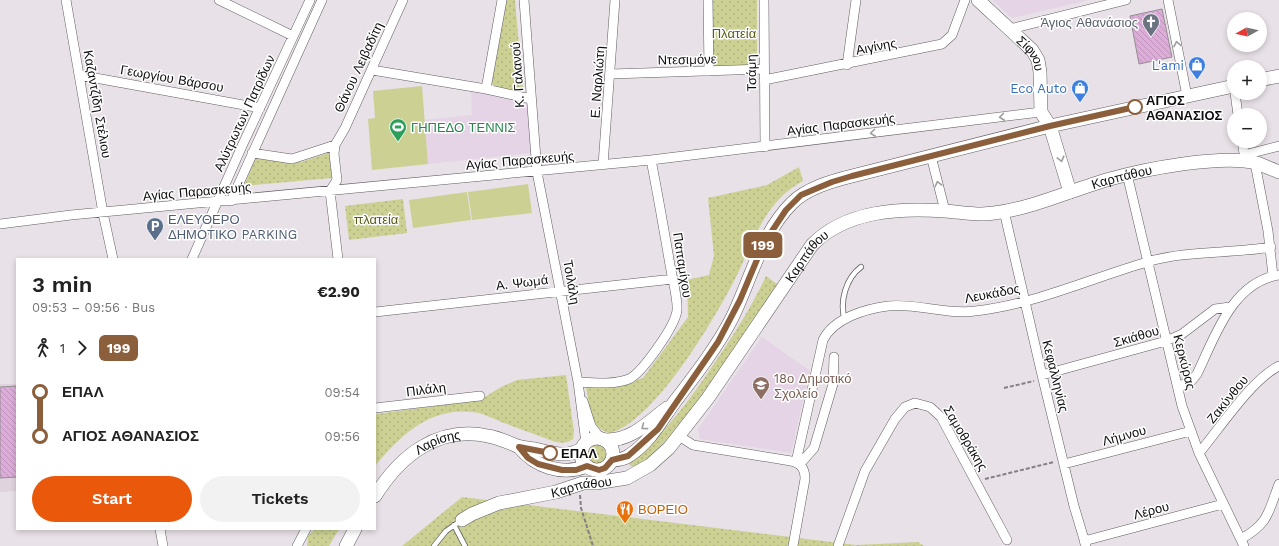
<!DOCTYPE html>
<meta charset="utf-8">
<style>
:root{--surface:#fff;--page:#f2f2f2;--text:#222;--muted:#767676;--accent:#ea580c}
body{margin:0;font-family:"Work Sans",sans-serif;background:var(--page);color:var(--text);height:100vh;display:flex;flex-direction:column;font-size:15px;white-space:nowrap}
*{box-sizing:border-box;margin:0}
p{font-size:13px;color:var(--muted)}
.icon{flex:none;width:22px;height:22px;fill:none;stroke:currentColor;stroke-width:2;stroke-linecap:round;stroke-linejoin:round}
.map{position:relative;flex:1;overflow:hidden}
.drawer{position:absolute;left:16px;top:258px;width:360px;height:272px;display:flex;flex-direction:column;background:var(--surface);border-radius:0px;box-shadow:0 2px 6px #0003}
.drawer>*{flex:none}
.badge{padding:0 8px;border-radius:6px;font-size:14px;line-height:26px}
.needle{width:26px;rotate:262deg}
.controls{position:absolute;left:1227px;top:12px;display:grid;gap:8px}
.controls a{display:grid;place-items:center;width:40px;height:40px;border-radius:50%;background:var(--surface);box-shadow:0 2px 6px #0003;font-size:20px}
.map>.badge{position:absolute;translate:-50% -50%;box-shadow:0 0 0 2px #fff}
.legs{display:flex;align-items:center;gap:6px;height:44px;padding:0 16px;font-size:13px}
.legs p{margin-inline-start:auto}
.overview{display:flex;align-items:center;justify-content:space-between;height:68px;padding:0 16px}
h1{font-size:22px;font-weight:600;line-height:30px}
.button{display:flex;gap:8px;margin-top:auto;padding:8px 16px}
.button a{flex:1;height:46px;border-radius:24px;background:var(--accent);color:#fff;font-size:16px;font-weight:600;line-height:46px;text-align:center}
.button a+a{background:var(--page);color:var(--text)}
ul{padding:0 16px;list-style:none}
li{display:flex;align-items:center;gap:14px;height:44px;font-size:15px}
li i{display:grid;place-items:center;width:6px;height:100%;margin:0 5px;background:currentColor}
li i::after{content:'';width:10px;height:10px;margin:-5px;border:3px solid;border-radius:50%;background:var(--surface)}
li p{margin-inline-start:auto}
li:first-child i{background:linear-gradient(#0000 50%,currentColor 0)}
li:last-child i{background:linear-gradient(currentColor 50%,#0000 0)}
.map>svg:first-child{display:block}
</style>
<div class="map">
<svg width="1279" height="546" viewBox="0 0 1279 546">
<defs>
<pattern id="grass-dots" width="8" height="8" patternUnits="userSpaceOnUse"><rect width="8" height="8" fill="#ccd193"/><path d="M2 2h.1M6 6h.1" fill="none" stroke="#aeb27e" stroke-width="1.8" stroke-linecap="round"/></pattern>
<pattern id="building-back-hatch" width="6" height="6" patternUnits="userSpaceOnUse"><rect width="6" height="6" fill="#ddacd9"/><path d="M-1 5l2 2M0 0l6 6M5-1l2 2" fill="none" stroke="#bc93b9"/></pattern>
</defs>
<rect width="100%" height="100%" fill="#e8e1e7"/>
<path fill="#dfd3de" d="M0,384H17V491L0,492Z"/>
<path fill="#e4d4e6" d="M992,0H1084L1085,1L1012,18Z
M471,88L531,98V153L428,164L425,120L472,115Z
M762,337L810,371L791,453L700,439L698,429Z"/>
<path fill="url(#grass-dots)" d="M505,0H515L523,90L520,93L495,88L490,81Z
M711,0H757V67H711Z
M331,152L332,178L244,186L256,157L288,163L301,162Z
M799,167L803,181C767,200 755,236 739,271C719,312 656,421 610,433C590,430 589,403 586,387L617,386L643,378L688,317L687,280L709,275L714,256L708,198L767,185Z
M403,199L407,233L349,240L345,206Z
M766,276L777,284C758,313 661,470 630,466L629,463C663,436 689,401 713,365C733,336 751,308 766,276Z
M566,375L574,432L573,439C566,444 561,443 553,441C537,435 520,429 504,423C494,419 483,413 472,412C429,407 400,436 375,466L376,414L480,400L501,387L517,380Z
M585 455a12 12 0 1 1 24 0a12 12 0 1 1-24 0Z
M462,497L856,545L918,542L924,546H402Z
M315,529H339L329,546H307L308,536Z"/>
<path fill="#ccd193" d="M422,86L428,164L372,170L368,119L375,118L373,91Z
M528,184L532,213L472,220L468,192Z
M467,192L471,220L413,228L409,200Z"/>
<path fill="url(#building-back-hatch)" stroke="#948e93" d="M1162,9L1172,57L1139,64L1130,16Z
M17,386V477L0,478V387Z"/>
<g fill="none" stroke-linecap="round" stroke-linejoin="round">
<g stroke="#625d62" stroke-width="6">
<path id="lane" d="M845,320C839,302 846,278 861,267
M454,525L465,546
M434,546L446,531L462,520"/>
</g>
<g stroke="#625d62" stroke-width="10">
<path id="street" d="M66,0L103,213L113,259
M219,0L293,36
M524,0L537,172L578,382L586,443
M708,0L709,71
M764,0L765,147
M1168,0L1187,96
M1010,29L1126,0
M847,65L856,0
M372,70L486,89L502,0
M611,74L764,69
M79,75L260,108
M764,80L942,44L952,35L965,0
M486,89L531,99
M1235,93L1238,115
M1242,141L1245,159
M252,153L292,159L335,145
M1244,155L1279,146
M931,156L945,211
M1255,163L1268,231L1273,276
M603,165L615,0
M1127,174L1182,406L1199,453L1244,546
M231,201L322,0
M1004,211L1042,375L1074,506L1086,546
M0,224L71,215L651,160L1041,112
M192,259L242,146L310,0
M338,259L330,191L337,180L334,154L335,145L345,128L403,0
M375,312L673,279
M1042,375L1166,341L1182,334L1215,309L1230,307
M578,382C594,383 613,385 629,379C642,373 676,325 677,310C678,299 672,277 670,265C664,230 658,195 651,160
M1178,387L1192,380L1197,374C1215,337 1232,282 1279,275
M583,401L591,426L601,439
M375,408L480,396
M679,436L693,445L791,461C801,463 805,469 805,479L793,546
M1199,453C1220,428 1252,379 1279,366
M796,462L823,340C834,318 865,309 888,306C917,303 946,315 975,311C1033,305 1092,278 1147,262C1187,250 1230,254 1271,247
M800,464L814,448L833,384L834,357
M1064,464L1191,431
M160,529L163,546
M1241,539C1269,523 1268,513 1279,484
M1084,541L1223,504
M297,546L306,529
M838,546L865,471L895,419L905,407L915,403L930,407L941,417L1007,540"/>
</g>
<g stroke="#625d62" stroke-width="14">
<g id="secondary">
<path id="s1" d="M978,0L1032,50L1038,60L1040,72L1041,112L1050,126L1070,192"/>
<path d="M1260,80L1279,76"/>
<circle cx="597" cy="454" r="16"/>
<path d="M605,440C631,441 647,423 667,408"/>
<path d="M519,447C535,467 562,476 587,466"/>
<path d="M612,460C618,460 625,459 630,455C651,441 661,420 676,400C696,374 717,347 732,318C751,279 761,234 792,203C807,188 832,181 852,176L1050,126L1234,86"/>
<path id="s2" d="M375,496C400,456 438,425 488,436C499,438 508,442 517,446C523,448 529,448 535,449C552,453 566,458 582,449"/>
<path id="s3" d="M462,520L472,514L499,503L556,492L583,483H596L627,478L650,465L669,448L708,398L812,245C846,210 900,208 945,211C961,212 978,216 994,213C1034,208 1071,190 1110,179C1145,169 1222,154 1257,163C1264,166 1272,169 1279,172"/>
<path d="M346,546L355,529"/>
</g>
</g>
<path stroke="#847f83" stroke-width="2" stroke-dasharray="4 2" stroke-linecap="butt" d="M1004,388L1034,381
M985,479L1054,462
M580,495L581,508L593,546"/>
<use href="#lane" stroke="#fff" stroke-width="4.5"/>
<use href="#street" stroke="#fff" stroke-width="9"/>
<use href="#secondary" stroke="#fff" stroke-width="13"/>
</g>
<defs><path id="oneway-chevron" d="M-2-3.5L2.5 0L-2 3.5" fill="none" stroke-width="1.6" stroke-linecap="round" stroke-linejoin="round"/></defs>
<g stroke="#9f9e9f">
<use href="#oneway-chevron" transform="translate(1177 44) rotate(-101)"/>
<use href="#oneway-chevron" transform="translate(1002 117) rotate(173)"/>
<use href="#oneway-chevron" transform="translate(873 133) rotate(173)"/>
<use href="#oneway-chevron" transform="translate(1061 159) rotate(75)"/>
<use href="#oneway-chevron" transform="translate(938 184) rotate(-104)"/>
<use href="#oneway-chevron" transform="translate(644 427) rotate(143)"/>
</g>
<g fill="none" stroke-linecap="round" stroke-linejoin="round">
<g stroke="#fff" stroke-width="9">
<path id="line-1" d="M550,453L519,447L528,458L538,464L562,470H576L587,466L599,470L605,468L612,460L628,456L658,429L718,342L740,300L764,243L786,210L801,195L832,182L852,176L1050,126L1135,107"/>
</g>
<use href="#line-1" stroke="#8b5e3c" stroke-width="6"/>
</g>
<defs>
<g id="church-pin" transform="scale(0.9)"><path d="M0 17L-7.5 6A9.5 9.5 0 1 1 7.5 6Z" fill="#6b7280" stroke="#fff"/><path d="M-1.2-6h2.4v3.5h3.3v2.4h-3.3V6h-2.4V-.1h-3.3v-2.4h3.3Z" fill="#fff"/></g>
<g id="shop-pin" transform="scale(0.9)"><path d="M0 17L-7.5 6A9.5 9.5 0 1 1 7.5 6Z" fill="#3f7fe0" stroke="#fff"/><path d="M-5-2.5h2.3a2.7 3.5 0 0 1 5.4 0H5L5.5 6h-11ZM-1.5-2.5h3a1.5 2.3 0 0 0-3 0Z" fill="#fff"/></g>
<g id="stadium-pin" transform="scale(0.9)"><path d="M0 17L-7.5 6A9.5 9.5 0 1 1 7.5 6Z" fill="#2e9e5b" stroke="#fff"/><path d="M0-5a6.5 5 0 1 0 0 10a6.5 5 0 1 0 0-10ZM-3.5-1.8h7v3.6h-7Z" fill="#fff"/></g>
<g id="parking-pin" transform="scale(0.9)"><path d="M0 17L-7.5 6A9.5 9.5 0 1 1 7.5 6Z" fill="#5c6f8a" stroke="#fff"/><path d="M-3.5-5.5H1a3.5 3.5 0 0 1 0 7H-1V5.5H-3.5ZM-1-3.4V-.6H.8a1.4 1.4 0 0 0 0-2.8Z" fill="#fff"/></g>
<g id="school-pin" transform="scale(0.9)"><path d="M0 17L-7.5 6A9.5 9.5 0 1 1 7.5 6Z" fill="#8d6e63" stroke="#fff"/><path d="M0-5L7-2L0 1L-7-2ZM-4 1L0 2.5L4 1V4Q0 6-4 4Z" fill="#fff"/></g>
<g id="restaurant-pin" transform="scale(0.9)"><path d="M0 17L-7.5 6A9.5 9.5 0 1 1 7.5 6Z" fill="#e8710a" stroke="#fff"/><path d="M-5-6h1v4h1v-4h1v4h1v-4h1v5L-1.5 .5V6h-2V.5L-5-1ZM5-6V6H3V1.5H1.5Q1.5-4 5-6Z" fill="#fff"/></g>
</defs>
<g fill-rule="evenodd">
<use href="#church-pin" x="1151" y="22"/>
<use href="#shop-pin" x="1197" y="65"/>
<use href="#shop-pin" x="1080" y="88"/>
<use href="#stadium-pin" x="398" y="127"/>
<use href="#parking-pin" x="155" y="226"/>
<use href="#school-pin" x="761" y="385"/>
<use href="#restaurant-pin" x="625" y="509"/>
</g>
<g fill="#fff" stroke="#8b5e3c" stroke-width="2">
<circle cx="1135" cy="107" r="7"/>
<circle cx="550" cy="453" r="7"/>
</g>
<g text-anchor="middle" stroke-width="3" stroke-linejoin="round" paint-order="stroke">
<g font-size="13" fill="#5b616d" stroke="#fff" text-anchor="end">
<text x="1138" y="27">Άγιος Αθανάσιος</text>
</g>
<g font-size="13" fill="#595c16" stroke="#fff">
<text x="734" y="38">Πλατεία</text>
<text x="376" y="224">πλατεία</text>
</g>
<g font-size="13" fill="#0f0d0f" stroke="#fff">
<text transform="translate(876 46) rotate(-11)" y="5">Αιγίνης</text>
<text dy="5" stroke="none"><textPath href="#s1" startOffset="76">Σίφνου</textPath></text>
<text transform="translate(687 59) rotate(-1)" y="5">Ντεσιμόνε</text>
<text transform="translate(358 67) rotate(-65)" y="5">Θάνου Λειβαδίτη</text>
<text transform="translate(751 73) rotate(-91)" y="5">Τσάμη</text>
<text transform="translate(517 75) rotate(-94)" y="5">Κ. Γαλανού</text>
<text transform="translate(172 78) rotate(10)" y="5">Γεωργίου Βάρσου</text>
<text transform="translate(597 82) rotate(-86)" y="5">Ε. Ναρλιώτη</text>
<text transform="translate(98 104) rotate(80)" y="5">Καζαντζίδη Στέλιου</text>
<text transform="translate(244 113) rotate(-65)" y="5">Αλύτρωτων Πατρίδων</text>
<text transform="translate(841 124) rotate(-7)" y="5">Αγίας Παρασκευής</text>
<text transform="translate(520 160) rotate(-5)" y="5">Αγίας Παρασκευής</text>
<text dy="5" stroke="none"><textPath href="#s3" startOffset="796">Καρπάθου</textPath></text>
<text transform="translate(197 191) rotate(-5)" y="5">Αγίας Παρασκευής</text>
<text dy="5" stroke="none"><textPath href="#s3" startOffset="460">Καρπάθου</textPath></text>
<text transform="translate(683 265) rotate(81)" y="5">Παπαμίχου</text>
<text transform="translate(522 282) rotate(-7)" y="5">Α. Ψωμά</text>
<text transform="translate(572 282) rotate(80)" y="5">Τσιλάλη</text>
<text transform="translate(992 293) rotate(-11)" y="5">Λευκάδος</text>
<text transform="translate(1136 336) rotate(-16)" y="5">Σκιάθου</text>
<text transform="translate(1185 362) rotate(76)" y="5">Κερκύρας</text>
<text transform="translate(1056 376) rotate(76)" y="5">Κεφαλληνίας</text>
<text transform="translate(426 389) rotate(-7)" y="5">Πιλάλη</text>
<text transform="translate(1227 399) rotate(-51)" y="5">Ζακύνθου</text>
<text transform="translate(1124 435) rotate(-15)" y="5">Λήμνου</text>
<text transform="translate(966 438) rotate(59)" y="5">Σαμοθράκης</text>
<text dy="5" stroke="none"><textPath href="#s2" startOffset="85">Λαρίσης</textPath></text>
<text dy="5" stroke="none"><textPath href="#s3" startOffset="125">Καρπάθου</textPath></text>
<text transform="translate(1151 510) rotate(-15)" y="5">Λέρου</text>
</g>
<g font-size="13" fill="#366cbe" stroke="#fff" text-anchor="end">
<text x="1184" y="70">L'ami</text>
<text x="1067" y="93">Eco Auto</text>
</g>
<g font-size="13" font-weight="bold" fill="#0f0d0f" stroke="#fff" text-anchor="start">
<text x="1146" y="105">ΑΓΙΟΣ<tspan x="1146" dy="15">ΑΘΑΝΑΣΙΟΣ</tspan></text>
<text x="561" y="458">ΕΠΑΛ</text>
</g>
<g font-size="13" fill="#27864d" stroke="#fff" text-anchor="start">
<text x="411" y="132">ΓΗΠΕΔΟ ΤΕΝΝΙΣ</text>
</g>
<g font-size="13" fill="#4e5e75" stroke="#fff" text-anchor="start">
<text x="168" y="224">ΕΛΕΥΘΕΡΟ<tspan x="168" dy="15">ΔΗΜΟΤΙΚΟ PARKING</tspan></text>
</g>
<g font-size="13" fill="#785e54" stroke="#fff" text-anchor="start">
<text x="774" y="383">18ο Δημοτικό<tspan x="774" dy="15">Σχολείο</tspan></text>
</g>
<g font-size="13" fill="#c56008" stroke="#fff" text-anchor="start">
<text x="638" y="514">ΒΟΡΕΙΟ</text>
</g>
</g>
</svg>
<div class="controls">
<a><svg class="needle" viewBox="-14 -14 28 28"><path d="M0-13l5 13h-10z" fill="#e53935"/><path d="M0 13l5-13h-10z" fill="#767676"/></svg></a>
<a>+</a>
<a>−</a>
</div>
<b class="badge" style="left:763px;top:245px;background:#8b5e3c;color:#fff">199</b>
<section class="drawer">
<div class="overview"><div><h1>3 min</h1><p>09:53 – 09:56 · Bus</p></div><b>€2.90</b></div>
<div class="legs"><svg class="icon" aria-label="walk" viewBox="0 0 24 24"><circle cx="13" cy="4" r="2"/><path d="M13 8l-2 6 4 7M11 14l-3 7M7 12l3-4h3l4 4"/></svg>1<svg class="icon" aria-label="forward" viewBox="0 0 24 24"><path d="M9 5l7 7-7 7"/></svg><b class="badge" style="background:#8b5e3c;color:#fff">199</b></div>
<ul>
<li><i style="color:#8b5e3c"></i><b>ΕΠΑΛ</b><p>09:54</p></li>
<li><i style="color:#8b5e3c"></i><b>ΑΓΙΟΣ ΑΘΑΝΑΣΙΟΣ</b><p>09:56</p></li>
</ul>
<div class="button"><a>Start</a><a>Tickets</a></div>
</section>
</div>
